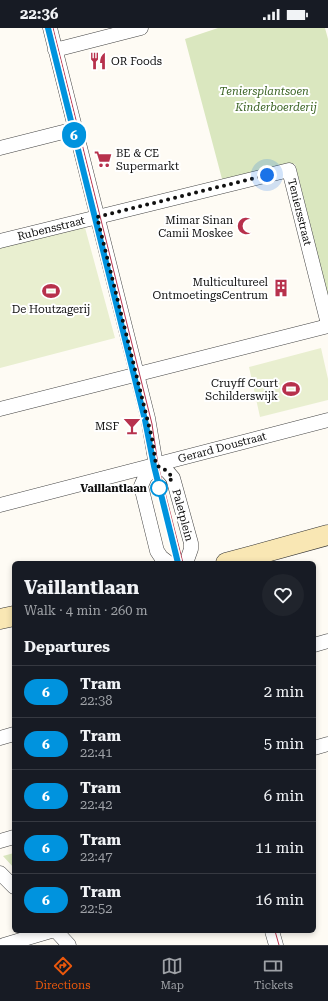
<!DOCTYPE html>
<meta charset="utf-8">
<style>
:root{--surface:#171b24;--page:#20242c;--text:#f1f3f6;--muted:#9ea1a6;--line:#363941;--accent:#ea580c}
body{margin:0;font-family:"Roboto Serif",serif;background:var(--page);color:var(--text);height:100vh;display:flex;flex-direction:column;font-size:15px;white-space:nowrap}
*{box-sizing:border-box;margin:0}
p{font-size:13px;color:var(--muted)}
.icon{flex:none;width:22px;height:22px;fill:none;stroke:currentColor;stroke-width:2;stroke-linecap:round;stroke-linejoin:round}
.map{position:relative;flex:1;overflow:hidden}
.drawer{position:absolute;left:12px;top:533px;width:304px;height:372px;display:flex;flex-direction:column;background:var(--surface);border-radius:6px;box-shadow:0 2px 6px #0003}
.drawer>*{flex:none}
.badge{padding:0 8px;border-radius:13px;font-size:14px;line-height:26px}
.you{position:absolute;width:20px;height:20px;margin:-10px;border:3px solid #fff;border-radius:50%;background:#1a73e8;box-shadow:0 0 0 6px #1a73e833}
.map>.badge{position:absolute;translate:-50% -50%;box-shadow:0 0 0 2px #fff}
h2{padding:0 12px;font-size:15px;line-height:36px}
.round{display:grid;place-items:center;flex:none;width:42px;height:42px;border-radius:21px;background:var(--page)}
.overview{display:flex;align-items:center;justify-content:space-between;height:68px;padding:0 12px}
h1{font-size:19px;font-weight:700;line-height:30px}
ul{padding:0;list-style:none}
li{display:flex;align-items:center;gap:12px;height:52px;padding:0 12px;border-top:1px solid var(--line)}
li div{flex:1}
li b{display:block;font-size:15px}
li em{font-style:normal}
li .badge{min-width:44px;font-weight:700;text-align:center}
.status{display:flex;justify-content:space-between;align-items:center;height:28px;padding:0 20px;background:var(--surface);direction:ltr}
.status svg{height:11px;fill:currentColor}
.tabs{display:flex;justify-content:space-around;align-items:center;height:56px;border-top:1px solid var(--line);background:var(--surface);font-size:11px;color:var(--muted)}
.tabs a{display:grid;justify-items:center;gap:2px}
.tabs .active{color:var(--accent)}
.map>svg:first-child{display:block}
</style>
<div class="status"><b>22:36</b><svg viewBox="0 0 49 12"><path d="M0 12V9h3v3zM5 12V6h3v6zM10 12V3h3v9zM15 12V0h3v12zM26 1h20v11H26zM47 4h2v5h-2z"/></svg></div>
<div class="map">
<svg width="328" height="917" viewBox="0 0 328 917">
<rect width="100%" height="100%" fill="#fefbf4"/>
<path fill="#dae7bf" d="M218,0H325L328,11V268L295,136L222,151L185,11Z
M14,825V840L3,828Z"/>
<path fill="#e9efd0" d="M84,196L115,310L0,340V216Z
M321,320L328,351V372L260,389L249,339Z"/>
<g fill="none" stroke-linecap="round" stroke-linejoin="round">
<g stroke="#434343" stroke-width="15">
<path id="street" d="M50,0L148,390L156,437
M55,22L141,0
M0,120L75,101
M0,213L289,142L328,296
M0,381L328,298
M156,437L167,443L173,450L191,515V521L186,535
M156,437L145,449L141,458L157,523L161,529L169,535
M0,477L328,392
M314,617L328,613
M0,710L14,706
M314,720L328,716
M0,813L14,809
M0,845L14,859
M56,903L69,917
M272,903L276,917
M4,917L51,903"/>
</g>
<g stroke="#323232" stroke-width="21">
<path id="secondary" d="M226,535L328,507
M0,591L14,588"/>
</g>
<use href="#street" stroke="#fff" stroke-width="14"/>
<use href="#secondary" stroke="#f9e7b4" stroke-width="20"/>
<path stroke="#b7314c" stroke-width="1" d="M53,0L152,396L158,437L183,535
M125,314L149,412
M275,903L279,917"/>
</g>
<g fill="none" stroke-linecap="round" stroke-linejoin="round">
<g stroke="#fff" stroke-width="9">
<path id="line" d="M48,0L145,392L154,438L178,535"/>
</g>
<use href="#line" stroke="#0093de" stroke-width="6"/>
<path stroke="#101010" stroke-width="4" stroke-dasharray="0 7.2" d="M159,460L173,450L167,443L156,437L152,410L97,189L267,147"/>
</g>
<defs>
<g id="restaurant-bare" transform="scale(1.38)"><path d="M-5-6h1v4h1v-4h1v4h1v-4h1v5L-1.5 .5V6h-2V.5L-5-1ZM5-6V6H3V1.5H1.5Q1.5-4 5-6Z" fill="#b7314c" stroke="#fff" stroke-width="2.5" paint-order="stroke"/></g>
<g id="supermarket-bare" transform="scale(1.38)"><path d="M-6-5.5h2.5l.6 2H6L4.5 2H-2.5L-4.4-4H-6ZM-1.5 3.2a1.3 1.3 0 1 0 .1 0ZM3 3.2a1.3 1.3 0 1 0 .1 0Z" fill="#b7314c" stroke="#fff" stroke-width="2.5" paint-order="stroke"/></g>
<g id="mosque-bare" transform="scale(1.38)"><path d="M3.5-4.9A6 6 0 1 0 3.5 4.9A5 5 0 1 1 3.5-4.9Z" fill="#b7314c" stroke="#fff" stroke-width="2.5" paint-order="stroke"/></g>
<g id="building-bare" transform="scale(1.38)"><path d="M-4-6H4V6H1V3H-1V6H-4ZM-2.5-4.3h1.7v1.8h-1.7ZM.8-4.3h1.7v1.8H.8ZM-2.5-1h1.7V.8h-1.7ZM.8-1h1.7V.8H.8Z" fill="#b7314c" stroke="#fff" stroke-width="2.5" paint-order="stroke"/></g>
<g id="stadium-bare" transform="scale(1.38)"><path d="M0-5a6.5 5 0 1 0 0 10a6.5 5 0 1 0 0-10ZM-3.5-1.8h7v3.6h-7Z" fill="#b7314c" stroke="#fff" stroke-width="2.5" paint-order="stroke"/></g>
<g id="bar-bare" transform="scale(1.38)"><path d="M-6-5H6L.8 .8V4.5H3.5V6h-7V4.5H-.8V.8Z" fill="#b7314c" stroke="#fff" stroke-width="2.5" paint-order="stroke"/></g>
</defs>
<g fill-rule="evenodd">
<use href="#restaurant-bare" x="98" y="33"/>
<use href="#supermarket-bare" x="103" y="131"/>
<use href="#mosque-bare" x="246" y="198"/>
<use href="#building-bare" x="281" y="260"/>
<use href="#stadium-bare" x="51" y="263"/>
<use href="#stadium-bare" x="291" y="361"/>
<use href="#bar-bare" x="132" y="398"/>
</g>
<circle fill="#fff" stroke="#0093de" stroke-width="2" cx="159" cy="460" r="8"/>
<g text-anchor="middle" stroke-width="4" stroke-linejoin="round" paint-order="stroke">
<g font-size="11" fill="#101010" stroke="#fff" text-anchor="end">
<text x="111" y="37" text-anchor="start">OR Foods</text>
<text x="116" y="129" text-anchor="start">BE &amp; CE<tspan x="116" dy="13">Supermarkt</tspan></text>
<text x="233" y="196">Mimar Sinan<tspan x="233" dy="13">Camii Moskee</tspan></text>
<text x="268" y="258">Multicultureel<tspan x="268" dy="13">OntmoetingsCentrum</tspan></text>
<text x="51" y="285" text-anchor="middle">De Houtzagerij</text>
<text x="278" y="359">Cruyff Court<tspan x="278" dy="13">Schilderswijk</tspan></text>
<text x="119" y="402">MSF</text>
</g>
<g font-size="11" font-style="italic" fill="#3b6424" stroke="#fff">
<text x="264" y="67">Teniersplantsoen</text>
<text x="276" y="83">Kinderboerderij</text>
</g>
<g font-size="11" fill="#101010" stroke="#fff">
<text transform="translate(300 184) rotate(76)" y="4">Teniersstraat</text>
<text transform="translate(51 200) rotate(-14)" y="4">Rubensstraat</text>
<text transform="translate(222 419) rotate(-15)" y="4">Gerard Doustraat</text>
<text transform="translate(183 487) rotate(75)" y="4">Paletplein</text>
</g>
<g font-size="11" font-weight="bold" fill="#101010" stroke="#fff" text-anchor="end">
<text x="147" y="464">Vaillantlaan</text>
</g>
</g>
</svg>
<div class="you" style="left:267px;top:147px"></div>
<b class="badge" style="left:74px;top:107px;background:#0093de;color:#fff">6</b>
<section class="drawer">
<div class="overview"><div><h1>Vaillantlaan</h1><p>Walk · 4 min · 260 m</p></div><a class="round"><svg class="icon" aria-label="heart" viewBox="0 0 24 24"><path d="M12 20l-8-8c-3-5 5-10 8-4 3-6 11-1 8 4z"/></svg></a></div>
<h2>Departures</h2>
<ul>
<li><span class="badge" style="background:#0093de;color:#fff">6</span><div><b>Tram</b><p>22:38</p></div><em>2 min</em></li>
<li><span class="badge" style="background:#0093de;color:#fff">6</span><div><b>Tram</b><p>22:41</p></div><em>5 min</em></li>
<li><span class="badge" style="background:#0093de;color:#fff">6</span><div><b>Tram</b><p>22:42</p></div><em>6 min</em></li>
<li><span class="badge" style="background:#0093de;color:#fff">6</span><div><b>Tram</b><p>22:47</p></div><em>11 min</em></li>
<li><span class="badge" style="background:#0093de;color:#fff">6</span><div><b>Tram</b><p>22:52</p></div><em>16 min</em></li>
</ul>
</section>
</div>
<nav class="tabs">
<a class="active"><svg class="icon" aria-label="directions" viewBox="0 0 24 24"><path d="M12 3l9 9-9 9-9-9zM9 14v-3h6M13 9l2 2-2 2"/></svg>Directions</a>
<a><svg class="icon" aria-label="map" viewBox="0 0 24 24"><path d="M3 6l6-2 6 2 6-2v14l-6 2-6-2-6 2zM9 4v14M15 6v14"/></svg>Map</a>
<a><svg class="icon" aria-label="tickets" viewBox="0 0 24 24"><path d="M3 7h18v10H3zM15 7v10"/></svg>Tickets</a>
</nav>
